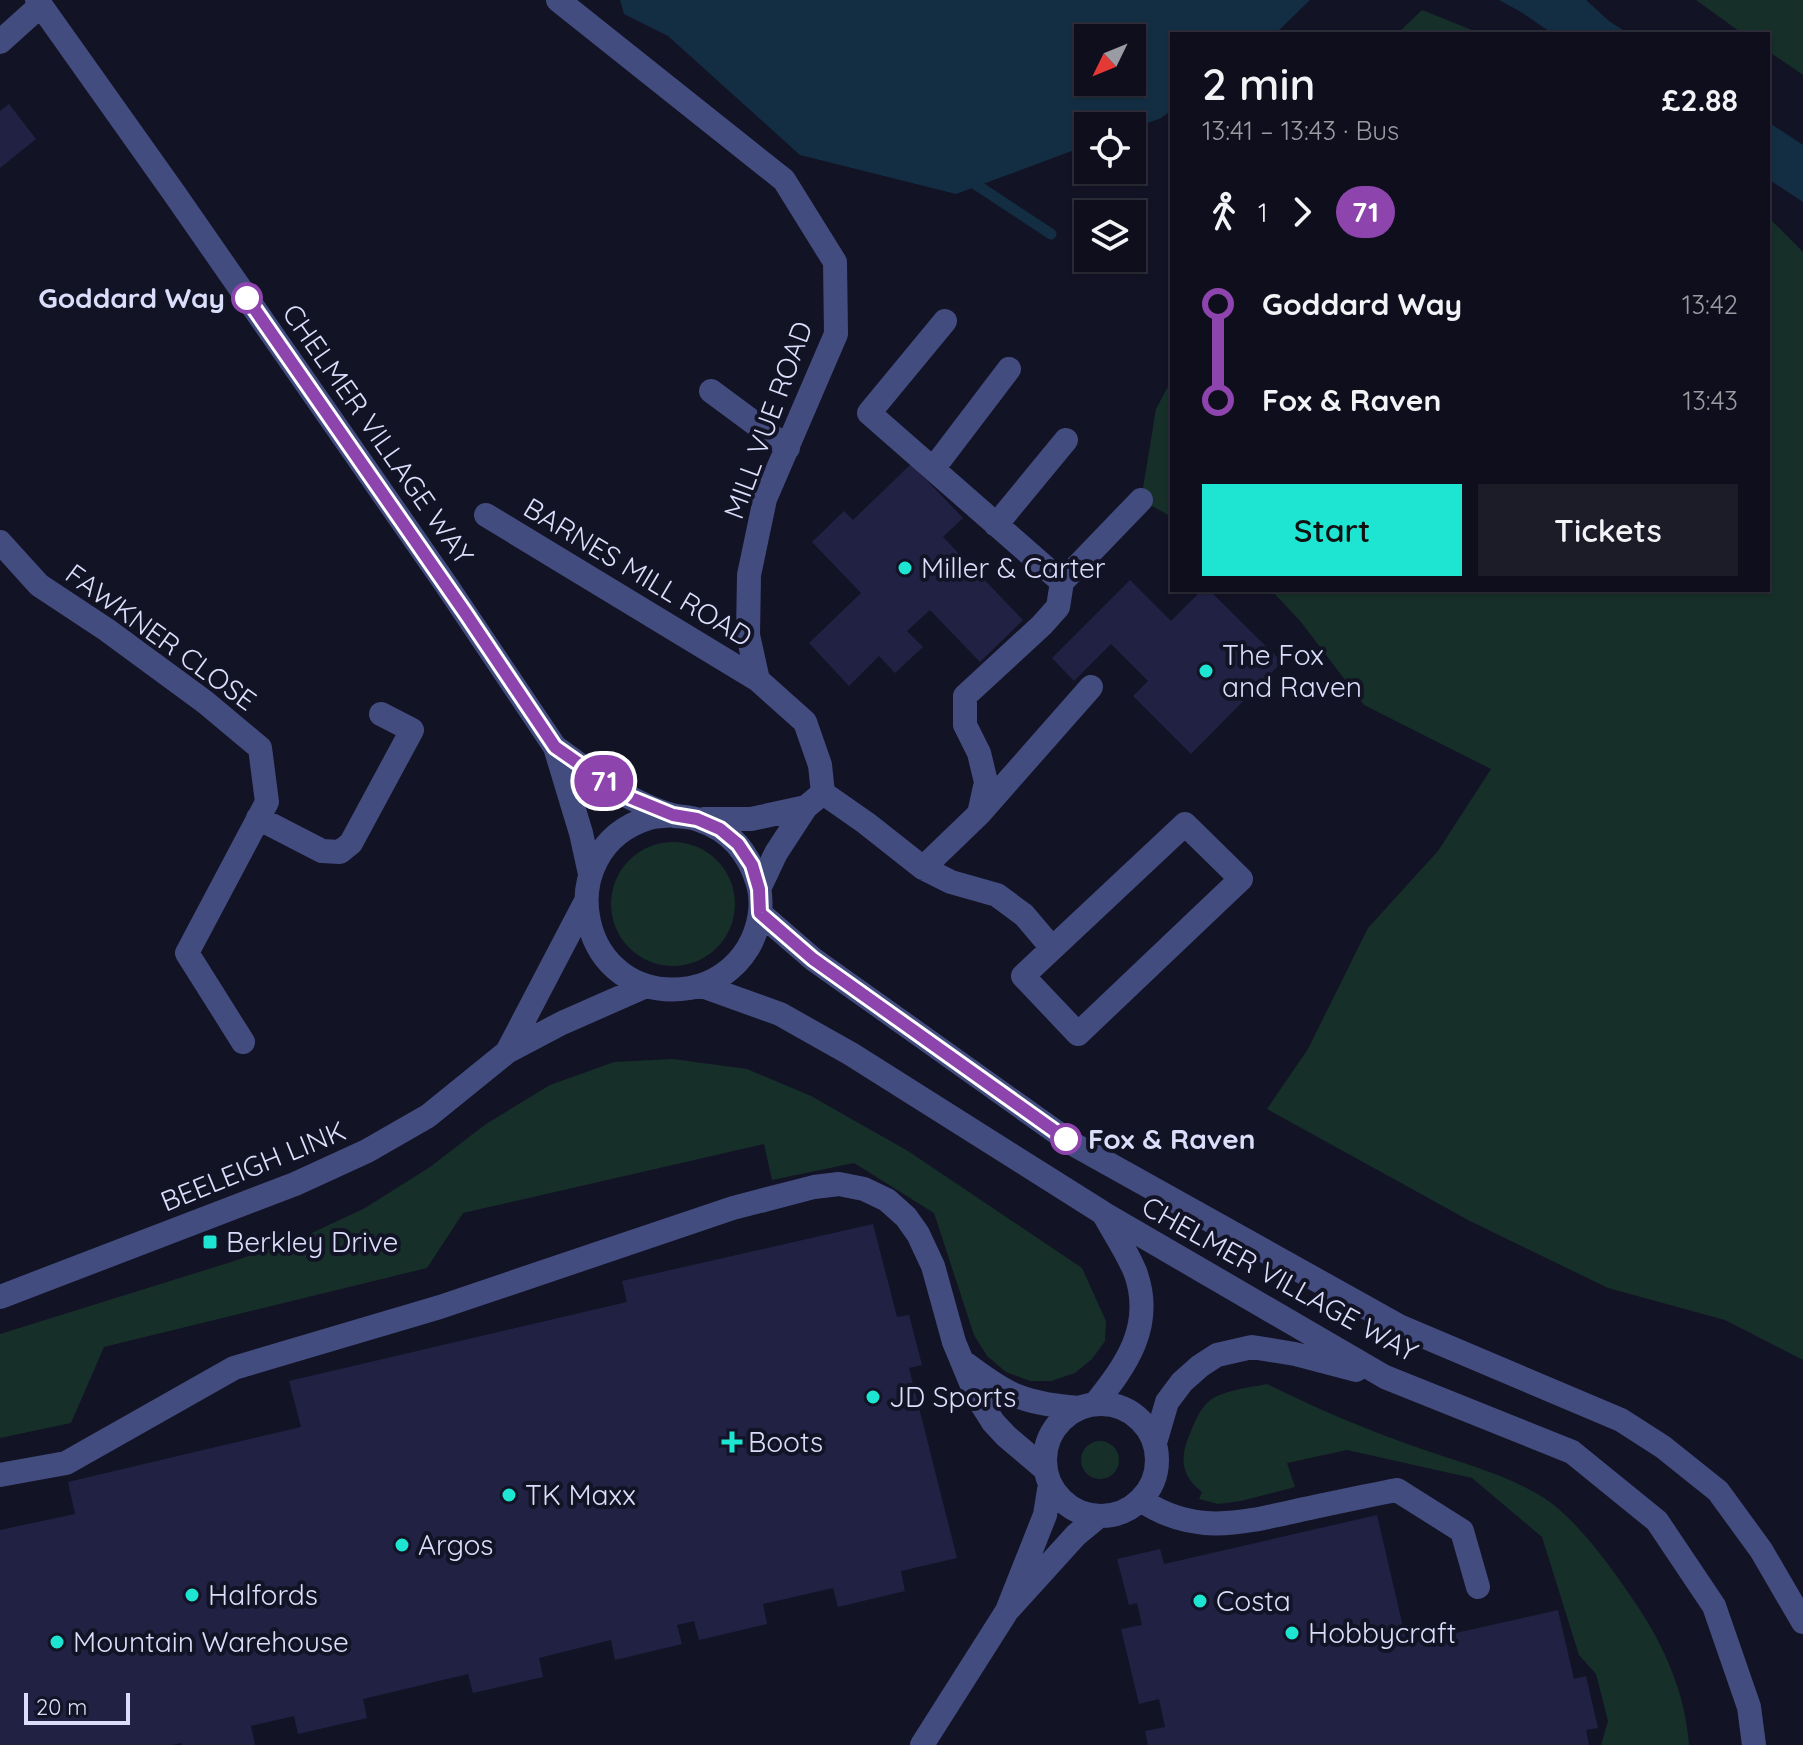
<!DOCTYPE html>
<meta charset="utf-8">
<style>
:root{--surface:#0e0e1c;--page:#1c1c29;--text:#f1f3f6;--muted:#9b9ca3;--line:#2e2e3b;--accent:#1ee4d2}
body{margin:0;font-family:Quicksand,sans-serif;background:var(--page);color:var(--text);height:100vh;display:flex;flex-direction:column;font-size:30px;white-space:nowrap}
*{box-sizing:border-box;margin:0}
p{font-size:26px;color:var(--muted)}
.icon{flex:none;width:44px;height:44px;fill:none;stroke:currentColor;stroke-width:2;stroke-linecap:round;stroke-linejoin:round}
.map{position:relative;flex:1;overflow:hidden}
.sheet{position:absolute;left:1170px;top:32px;width:600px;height:560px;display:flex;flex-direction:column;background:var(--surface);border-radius:0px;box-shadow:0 2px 6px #0004,0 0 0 2px var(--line)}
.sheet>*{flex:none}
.badge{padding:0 16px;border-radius:26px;font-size:28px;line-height:52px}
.needle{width:52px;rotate:227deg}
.buttons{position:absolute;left:1074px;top:24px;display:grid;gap:16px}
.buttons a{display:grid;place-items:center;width:72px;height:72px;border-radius:0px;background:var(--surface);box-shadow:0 2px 6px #0004,0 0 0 2px var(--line);font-size:40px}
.scale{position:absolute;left:24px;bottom:20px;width:106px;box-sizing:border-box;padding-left:8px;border:4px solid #dbdefb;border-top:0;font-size:22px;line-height:28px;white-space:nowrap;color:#dbdefb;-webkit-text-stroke:6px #131326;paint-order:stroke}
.map>.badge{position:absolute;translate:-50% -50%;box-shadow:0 0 0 4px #fff}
.legs{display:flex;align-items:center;gap:12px;height:88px;padding:0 32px;font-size:26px}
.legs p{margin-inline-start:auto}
.headline{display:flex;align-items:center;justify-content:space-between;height:136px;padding:0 32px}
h1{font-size:44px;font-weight:600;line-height:60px}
.button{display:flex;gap:16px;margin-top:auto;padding:16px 32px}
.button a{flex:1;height:92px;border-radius:0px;background:var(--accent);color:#111;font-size:32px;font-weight:600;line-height:92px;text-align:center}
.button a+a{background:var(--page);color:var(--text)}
ul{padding:0 32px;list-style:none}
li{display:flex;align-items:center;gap:28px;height:96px;font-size:30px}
li i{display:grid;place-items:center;width:12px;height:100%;margin:0 10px;background:currentColor}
li i::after{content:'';width:20px;height:20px;margin:-10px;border:6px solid;border-radius:50%;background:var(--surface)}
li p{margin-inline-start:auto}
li:first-child i{background:linear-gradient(#0000 50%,currentColor 0)}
li:last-child i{background:linear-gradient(currentColor 50%,#0000 0)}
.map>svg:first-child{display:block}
</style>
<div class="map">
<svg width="1803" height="1745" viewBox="0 0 1803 1745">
<rect width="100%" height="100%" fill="#131326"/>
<path fill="#162f29" d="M1696,0H1803V75L1768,51V34H1743Z
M1422,10L1482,34H1397Z
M1768,217L1803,252V1360L1725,1320L1608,1288L1470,1221L1267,1109L1308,1049L1368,928L1438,851L1491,769L1364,705L1301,622L1271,590H1768Z
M1172,379V517L1141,500L1156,409Z
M611 904a62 62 0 1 1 124 0a62 62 0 1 1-124 0Z
M673,1059L747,1069L811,1096L908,1151L1082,1268L1106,1321L1105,1341L1092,1359L1075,1373L1051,1381H1030L1006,1372L987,1356L974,1335L934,1213L854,1163L772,1180L764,1144L463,1213L427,1268L104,1347L71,1423L0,1438V1334L231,1262L299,1239L365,1208L430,1167L486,1124L550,1085L614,1062Z
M1267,1384C1315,1408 1363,1428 1413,1446C1458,1462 1504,1473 1544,1498C1577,1519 1614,1571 1636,1604C1665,1647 1685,1693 1689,1745H1601L1608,1721L1596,1674L1579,1655L1542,1537L1472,1478L1347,1450L1287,1463L1295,1487L1241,1501L1218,1504L1199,1499L1202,1492C1179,1474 1180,1456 1191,1431C1195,1421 1200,1410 1207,1403C1221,1390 1248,1388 1267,1384Z
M1081 1460a19 19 0 1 1 38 0a19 19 0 1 1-38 0Z"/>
<path fill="#132e43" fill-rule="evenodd" d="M620,0H1310L1275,34H1172V110L1161,118L1132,129V126H1088V145L956,194L800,155L668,36L624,14ZM1132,38V82H1088V38Z
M1499,0H1586L1609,21L1629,34H1553L1521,12Z
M1768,122L1803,145V202L1768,179Z"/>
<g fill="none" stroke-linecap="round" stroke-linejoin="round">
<path stroke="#132e43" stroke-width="11" d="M969,178L972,182L1051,234"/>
</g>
<path fill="#212144" d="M9,104L36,139L0,168V111Z
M911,464L963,518L943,537L1023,620L980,662L930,610L907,631L923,647L895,673L879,656L849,686L809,643L861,593L812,542L844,511L853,520Z
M1130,580L1171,621L1202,590H1209L1282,662L1191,754L1133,696L1148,681L1111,644L1074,681L1052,658Z
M873,1224L897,1317L909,1315L922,1365L909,1368L957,1558L901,1571L905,1591L838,1607L833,1588L763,1604L767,1624L699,1640L694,1621L677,1625L682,1644L615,1660L611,1640L539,1658L543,1677L473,1693L468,1674L363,1699L367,1718L298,1734L294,1716L251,1726L255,1745H182L181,1743L172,1745H0V1530L75,1514L68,1482L301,1427L289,1381L627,1302L622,1281Z
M1377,1515L1407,1644L1558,1610L1574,1679L1586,1676L1598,1728L1586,1730L1589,1745H1148L1145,1731L1165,1727L1159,1699L1139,1704L1121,1629L1142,1625L1137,1603L1129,1605L1117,1559L1160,1549L1164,1564Z"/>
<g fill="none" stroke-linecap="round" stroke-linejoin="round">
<path stroke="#434c7f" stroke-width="24" d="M37,0L174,193L447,586L555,747L581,833L590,874
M558,0L784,180L835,262L836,334L765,499L749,575L748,635L758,680L805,722L820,765L823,793L806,807L776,853L759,889
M0,42L41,5
M945,321L869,413L1062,582L1141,500
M711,391L788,448
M933,469L1009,369
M486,515L758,680
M996,525L1066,440
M0,542L39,585L107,630L205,702L260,748L267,802L187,953L243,1042
M555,747C577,762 601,783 625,795C640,803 659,812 675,816C683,817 692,817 699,820C730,830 749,853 758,884C764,905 759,929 748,948C735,969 714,984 690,988C577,1006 547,849 649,818C656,816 665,816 673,815
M823,793L866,823L923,868L979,814L986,782L979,753L965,725V696L1042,625L1058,607L1062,582
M980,813L1091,687
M258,818L322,851L340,852L351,843L412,730L381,714
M704,819H751L806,807
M1185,824L1241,879L1078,1034L1023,976Z
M923,868L951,882L997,895L1024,915L1052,948
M760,913L813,959L1073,1144L1399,1326L1621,1420L1663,1447L1718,1491L1761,1550L1803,1622
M702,986L780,1014L851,1054L1103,1213L1385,1377L1572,1452L1657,1521L1714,1606L1749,1707L1754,1745
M507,1052L586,901
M0,1297L295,1184L367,1151L428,1116L507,1052L562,1023L646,986
M962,1361C979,1373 997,1388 1017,1396C1037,1404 1058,1406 1080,1408
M1095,1404C1126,1365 1154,1327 1136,1274C1129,1255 1113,1231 1103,1213
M1045 1460a56 56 0 1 1 112 0a56 56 0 1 1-112 0Z
M1155,1443L1167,1402L1182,1382L1200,1366L1217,1355L1252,1347L1295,1354L1356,1370
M0,1475L66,1463L234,1368L440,1307L733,1208L814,1187L839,1184L864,1189L887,1200L906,1217L918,1234L933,1266L954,1342L976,1395L993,1422L1006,1436L1046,1470
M1050,1484L1045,1515L1007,1611L1076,1535L1099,1516
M1141,1500C1194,1536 1242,1523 1300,1510C1333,1503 1365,1496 1397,1490L1462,1531L1478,1587
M922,1745L1007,1611"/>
</g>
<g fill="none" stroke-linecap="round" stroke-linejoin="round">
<g stroke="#fff" stroke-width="18">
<path id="line-1" d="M247,298L466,614L555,747L624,795L673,815L697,819L720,829L738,844L752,865L759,889L760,913L813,959L1066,1139"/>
</g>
<use href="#line-1" stroke="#8e44ad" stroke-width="12"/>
</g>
<g fill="#fff" stroke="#8e44ad" stroke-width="4">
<circle cx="247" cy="298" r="14"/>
<circle cx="1066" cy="1139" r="14"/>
</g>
<g fill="#1ee4d2" stroke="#131326" stroke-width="3">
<circle cx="905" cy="568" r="8"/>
<circle cx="1206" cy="671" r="8"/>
<rect x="202" y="1234" width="16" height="16" rx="4"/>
<circle cx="873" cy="1397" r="8"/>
<path d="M728 1430h8v8h8v8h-8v8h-8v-8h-8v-8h8z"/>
<circle cx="509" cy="1495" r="8"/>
<circle cx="402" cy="1545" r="8"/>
<circle cx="192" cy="1595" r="8"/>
<circle cx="1200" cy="1601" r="8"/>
<circle cx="1292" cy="1633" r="8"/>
<circle cx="57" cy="1642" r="8"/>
</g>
<g text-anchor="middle" stroke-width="8" stroke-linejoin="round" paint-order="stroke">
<g font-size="28" font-weight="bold" fill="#dbdefb" stroke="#131326" text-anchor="end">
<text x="225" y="308">Goddard Way</text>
<text x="1088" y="1149" text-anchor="start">Fox &amp; Raven</text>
</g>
<g font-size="28" fill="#dbdefb" stroke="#131326">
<text transform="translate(768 420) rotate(-70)" y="10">MILL VUE ROAD</text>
<text transform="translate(378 434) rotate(55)" y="10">CHELMER VILLAGE WAY</text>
<text transform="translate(638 572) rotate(31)" y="10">BARNES MILL ROAD</text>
<text transform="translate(161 637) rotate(36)" y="10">FAWKNER CLOSE</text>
<text transform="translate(253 1166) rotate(-22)" y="10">BEELEIGH LINK</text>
<text transform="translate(1280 1279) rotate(29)" y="10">CHELMER VILLAGE WAY</text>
</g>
<g font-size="28" fill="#dbdefb" stroke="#131326" text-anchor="start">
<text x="921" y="578">Miller &amp; Carter</text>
<text x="1222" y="665">The Fox<tspan x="1222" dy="32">and Raven</tspan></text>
<text x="226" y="1252">Berkley Drive</text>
<text x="889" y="1407">JD Sports</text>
<text x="748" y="1452">Boots</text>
<text x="525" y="1505">TK Maxx</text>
<text x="418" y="1555">Argos</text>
<text x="208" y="1605">Halfords</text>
<text x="1216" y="1611">Costa</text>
<text x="1308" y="1643">Hobbycraft</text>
<text x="73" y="1652">Mountain Warehouse</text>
</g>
</g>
</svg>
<div class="buttons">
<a><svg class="needle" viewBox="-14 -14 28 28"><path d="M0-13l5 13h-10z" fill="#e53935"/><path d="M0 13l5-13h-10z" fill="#9b9ca3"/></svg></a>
<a><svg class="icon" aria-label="locate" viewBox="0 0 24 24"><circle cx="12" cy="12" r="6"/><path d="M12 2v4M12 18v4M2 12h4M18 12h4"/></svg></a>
<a><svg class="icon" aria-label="layers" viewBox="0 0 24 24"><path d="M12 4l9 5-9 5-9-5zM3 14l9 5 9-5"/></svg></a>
</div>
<div class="scale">20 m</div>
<b class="badge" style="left:604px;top:781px;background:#8e44ad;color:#fff">71</b>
<section class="sheet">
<div class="headline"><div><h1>2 min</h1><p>13:41 – 13:43 · Bus</p></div><b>£2.88</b></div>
<div class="legs"><svg class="icon" aria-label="walk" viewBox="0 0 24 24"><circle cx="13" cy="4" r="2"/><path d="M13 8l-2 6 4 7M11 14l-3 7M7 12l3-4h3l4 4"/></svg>1<svg class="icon" aria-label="forward" viewBox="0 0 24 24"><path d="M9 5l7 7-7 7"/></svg><b class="badge" style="background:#8e44ad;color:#fff">71</b></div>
<ul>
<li><i style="color:#8e44ad"></i><b>Goddard Way</b><p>13:42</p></li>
<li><i style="color:#8e44ad"></i><b>Fox &amp; Raven</b><p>13:43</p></li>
</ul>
<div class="button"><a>Start</a><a>Tickets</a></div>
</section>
</div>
